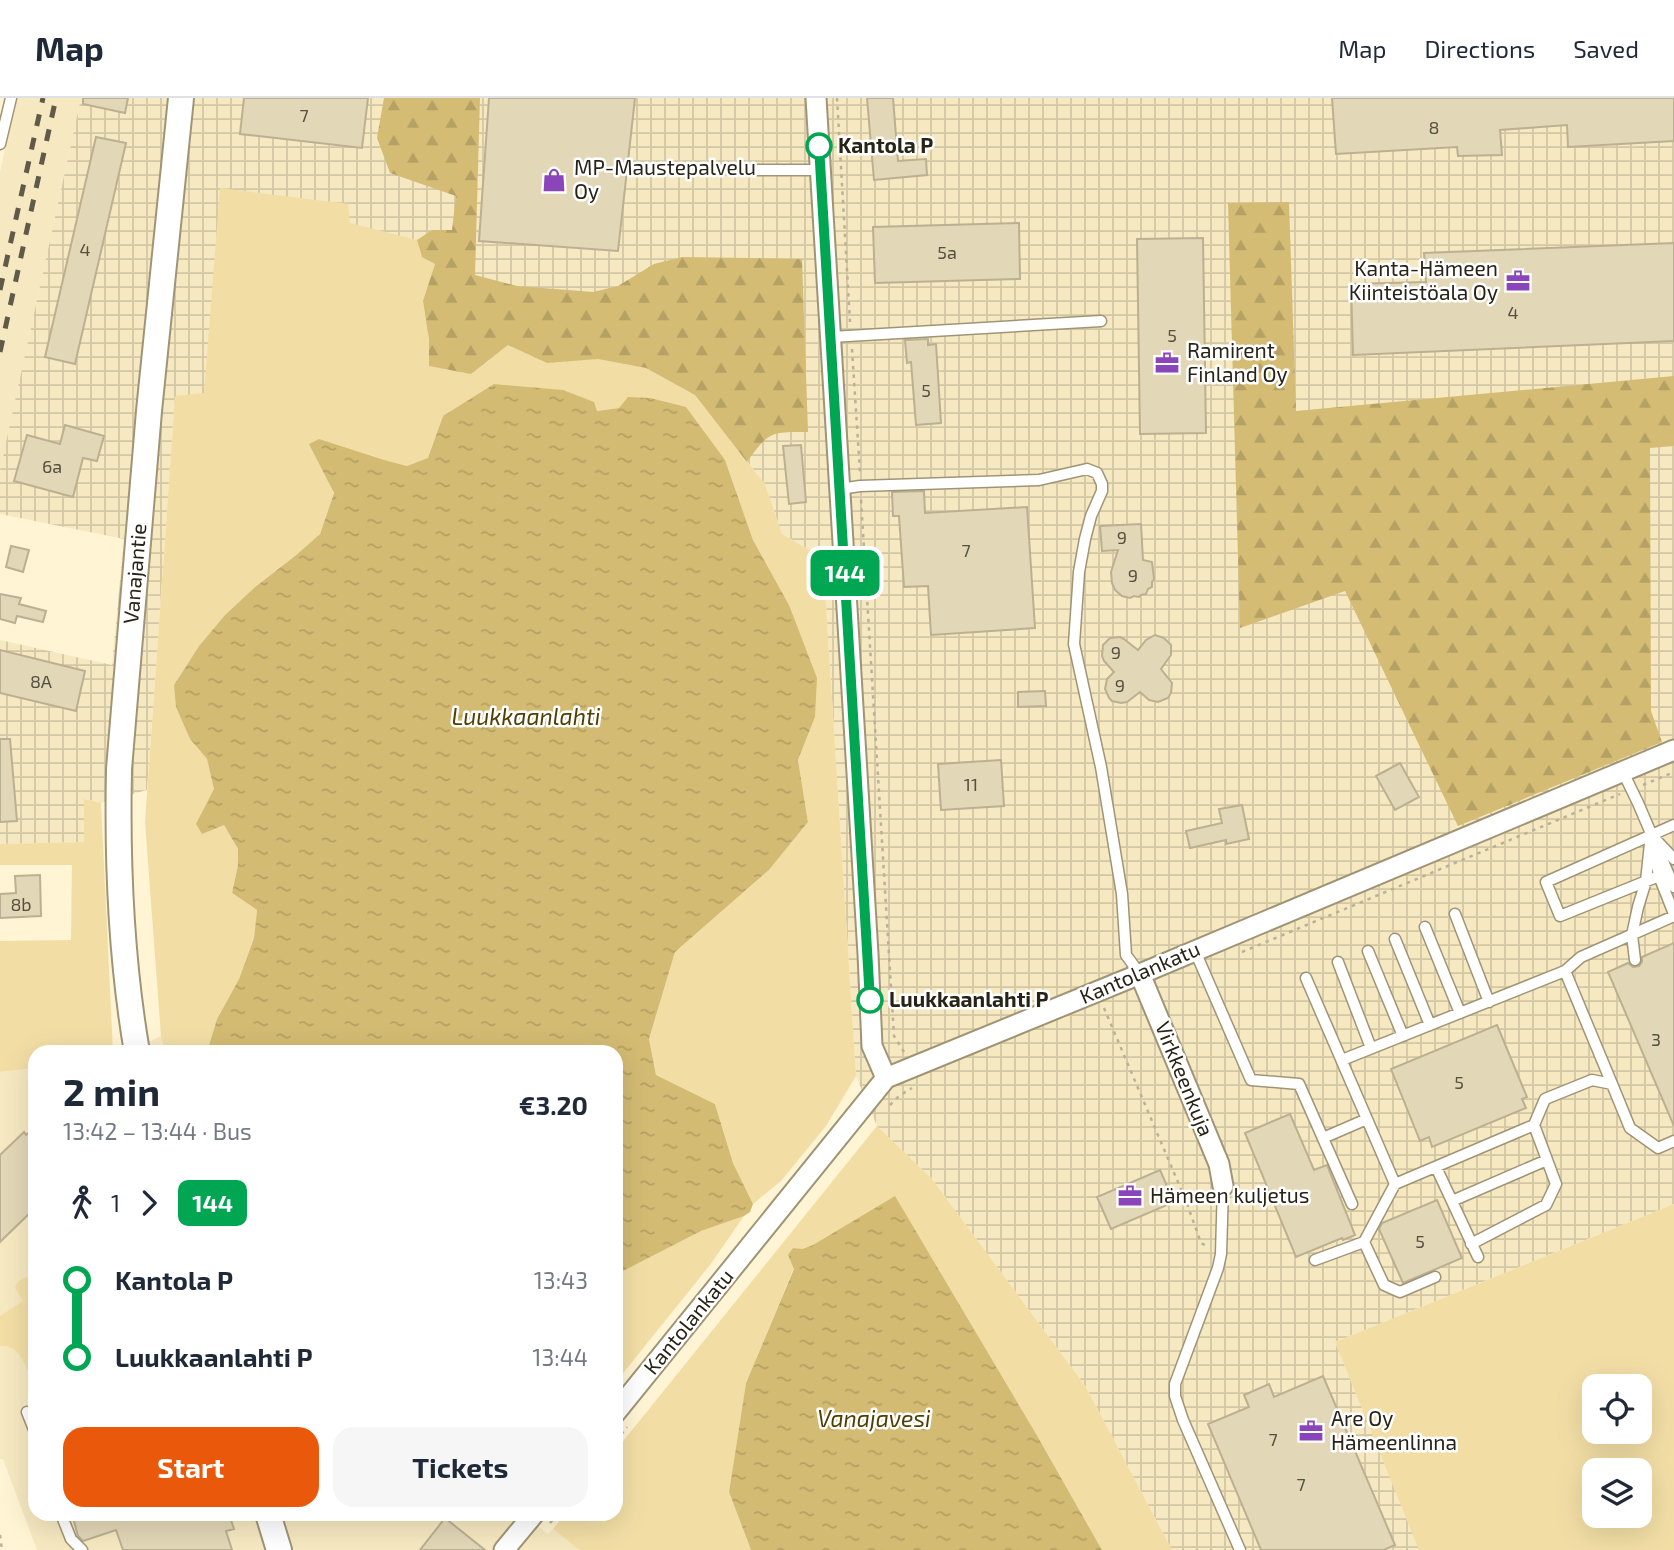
<!DOCTYPE html>
<meta charset="utf-8">
<style>
:root{--surface:#fff;--page:#f6f6f7;--text:#1f2937;--muted:#747a83;--line:#e0e1e3;--accent:#ea580c}
body{margin:0;font-family:"Exo 2",sans-serif;background:var(--page);color:var(--text);height:100vh;display:flex;flex-direction:column;font-size:26px;white-space:nowrap}
*{box-sizing:border-box;margin:0}
p{font-size:23px;color:var(--muted)}
.icon{flex:none;width:38px;height:38px;fill:none;stroke:currentColor;stroke-width:2;stroke-linecap:round;stroke-linejoin:round}
.map{position:relative;flex:1;overflow:hidden}
.side{position:absolute;left:28px;top:947px;width:595px;height:476px;display:flex;flex-direction:column;background:var(--surface);border-radius:21px;box-shadow:0 7px 28px #0002}
.side>*{flex:none}
.badge{padding:0 14px;border-radius:10px;font-size:24px;line-height:46px}
.fabs{position:absolute;left:1582px;top:1276px;display:grid;gap:14px}
.fabs a{display:grid;place-items:center;width:70px;height:70px;border-radius:14px;background:var(--surface);box-shadow:0 7px 28px #0002;font-size:35px}
.map>.badge{position:absolute;translate:-50% -50%;box-shadow:0 0 0 4px #fff}
.legs{display:flex;align-items:center;gap:10px;height:77px;padding:0 35px;font-size:23px}
.legs p{margin-inline-start:auto}
.summary{display:flex;align-items:center;justify-content:space-between;height:119px;padding:0 35px}
h1{font-size:38px;font-weight:700;line-height:52px}
.primary-button{display:flex;gap:14px;margin-top:auto;padding:14px 35px}
.primary-button a{flex:1;height:80px;border-radius:21px;background:var(--accent);color:#fff;font-size:28px;font-weight:700;line-height:80px;text-align:center}
.primary-button a+a{background:var(--page);color:var(--text)}
ul{padding:0 35px;list-style:none}
li{display:flex;align-items:center;gap:24px;height:77px;font-size:26px}
li i{display:grid;place-items:center;width:10px;height:100%;margin:0 9px;background:currentColor}
li i::after{content:'';width:18px;height:18px;margin:-9px;border:5px solid;border-radius:50%;background:var(--surface)}
li p{margin-inline-start:auto}
li:first-child i{background:linear-gradient(#0000 50%,currentColor 0)}
li:last-child i{background:linear-gradient(currentColor 50%,#0000 0)}
header{display:flex;align-items:center;gap:42px;box-sizing:border-box;height:98px;padding:0 35px;background:var(--surface);border-bottom:2px solid var(--line)}
header strong{font-size:33px}
nav{display:flex;gap:38px;margin-inline-start:auto;font-size:24px}
.map>svg:first-child{display:block}
</style>
<header>
<strong>Map</strong>
<nav><a>Map</a><a>Directions</a><a>Saved</a></nav>
</header>
<div class="map">
<svg width="1674" height="1452" viewBox="0 0 1674 1452">
<defs>
<pattern id="industrial-grid" width="8" height="8" patternUnits="userSpaceOnUse" patternTransform="scale(1.75)"><rect width="8" height="8" fill="#f6e8c0"/><path d="M0 4h8M4 0v8" fill="none" stroke="#d3c7a4"/></pattern>
<pattern id="forest-firs" width="22" height="20" patternUnits="userSpaceOnUse" patternTransform="scale(1.75)"><rect width="22" height="20" fill="#d4bc74"/><path d="M5 1l3.5 6h-7zM16 11l3.5 6h-7z" fill="#b6a164"/></pattern>
<pattern id="water-ripples" width="26" height="14" patternUnits="userSpaceOnUse" patternTransform="scale(1.75)"><rect width="26" height="14" fill="#d3bb73"/><path d="M2 4q2-2 4 0t4 0M15 11q2-2 4 0t4 0" fill="none" stroke="#b5a063"/></pattern>
</defs>
<rect width="100%" height="100%" fill="#fff4d3"/>
<path fill="#f6e8c0" d="M17,0H81L0,373V74Z
M161,938L165,954H128Z
M35,970V1416H522L548,1436L553,1431L579,1452H37L3,1361H0V974Z"/>
<path fill="url(#industrial-grid)" d="M81,0H1674V1106L1335,1244L1420,1452H1172L1086,1289L932,1081L877,1028L856,978L823,460L782,436L765,386L695,297L419,301L175,298L147,692L101,705L85,701L84,744L0,746V542L112,567L124,441L0,416V372Z"/>
<path fill="#f2dea5" fill-rule="evenodd" d="M220,90L348,106L350,125L417,142L422,159L435,166L423,203L429,241V268L471,276L508,247L547,265L598,261L646,270L695,297L765,386L782,436L823,460L856,978L826,1028L781,1083L753,1106L733,1065L715,1006L656,977L649,941L675,854L769,772L808,724L798,662L815,619L789,507L753,442L725,362L619,310L597,313L443,318L428,361L407,368L310,346L334,395L320,436L295,458L255,489L225,517L199,548L174,587L190,641L207,661L224,727L238,751V767L232,795L257,812L254,840L239,881L217,921L207,954H165L161,938L145,724L175,298L204,295Z
M84,701L101,705L113,954H35V970L0,974V843L71,842L72,767H0V746L84,744Z
M877,1028L932,1081L1086,1289L1172,1452H1102L1039,1341L813,1147L802,1151L746,1285L729,1394L751,1452H579L553,1431L565,1416H616V1352Z
M1674,1106V1452H1419L1335,1244ZM1594,1288H1640V1334H1594ZM1594,1372H1640V1418H1594Z
M744,1118L710,1167L616,1284V1178L618,1175L701,1133Z
M35,1178V1297C30,1279 23,1245 0,1248V1218L23,1203L15,1190C17,1181 26,1179 35,1178Z"/>
<path fill="url(#forest-firs)" d="M384,0H480L475,177L517,188L593,194L618,188L654,166L682,159L802,161L808,334C771,334 769,333 747,364L695,297L646,270L598,261L547,265L508,247L471,276L429,268V241L423,203L435,166L422,159L417,142L432,132H452L456,98L390,75L377,40Z
M1289,104L1296,313L1674,278V348L1650,350L1651,613L1662,644L1458,728L1345,493L1240,530L1228,105Z"/>
<path fill="url(#water-ripples)" d="M494,286L563,292L594,304L597,313L619,310L628,299L650,300L686,309L725,362L753,442L789,507L817,580L815,619L798,662L808,724L769,772L675,854L649,941L656,977L715,1006L733,1065L753,1106L750,1114L744,1118L701,1133L619,1175L616,1178V954H207L217,921L239,881L254,840L257,812L232,795L238,767V751L224,727L202,736L196,726L214,691L207,661L190,641L176,609L174,587L199,548L225,517L255,489L295,458L320,436L334,395L309,346L319,341L384,362L407,368L428,360L443,318Z
M895,1098L1039,1341L1102,1452H751L729,1394L746,1285L794,1171L788,1157L793,1150L802,1151L813,1147Z"/>
<path fill="#e2d7b6" stroke="#bbb091" stroke-width="2" d="M83,0H128L125,15L83,6Z
M244,0H368L362,50L240,36Z
M489,0H635L618,153L479,143Z
M867,0H893L898,63L926,61L927,77L874,82Z
M1332,0H1674V43L1568,49L1567,27L1500,32L1502,57L1458,58L1457,49L1336,56Z
M96,39L126,45L75,266L45,259Z
M1019,125L1020,181L875,185L873,129Z
M1203,140L1206,335L1140,336L1137,141Z
M1674,145V243L1353,257L1351,186L1426,184L1424,155Z
M928,241V247L936,246L941,325L916,327L911,264L907,265L905,242Z
M65,327L104,338L97,363L83,360L73,399L14,383L27,337L60,346Z
M801,347L806,404L789,406L783,348Z
M924,393L925,415L1027,409L1035,530L931,537L928,488L904,489L899,418H893L892,394Z
M1141,426L1143,462L1152,464L1154,481L1152,484V489L1148,491L1146,496L1141,497L1139,499L1134,498L1130,500L1122,498L1115,492L1112,485L1111,474L1118,452L1102,453L1100,428Z
M11,448L29,452L23,474L6,469Z
M0,496L21,500L19,506L46,513L43,524L17,518L15,525L0,521Z
M1155,537L1164,540L1171,547V557L1161,571L1172,585L1171,595L1168,600L1158,604L1149,602L1140,594L1127,604L1121,605L1112,603L1109,600L1105,591L1107,581L1114,574L1104,563L1102,558L1103,547L1110,540L1120,539L1124,541L1138,552L1146,542Z
M0,552L85,573L76,613L0,595Z
M1045,593L1046,608L1018,609V594Z
M0,641H10L17,723L0,724Z
M1001,662L1004,708L941,712L938,666Z
M1400,665L1419,699L1395,712L1376,678Z
M1242,707L1249,741L1226,746V742L1190,750L1186,733L1222,725L1219,711Z
M40,777L41,818L0,820V796L16,795L15,778Z
M1674,845V1028L1608,874L1628,865L1633,869L1639,868L1642,864V859Z
M1497,927L1527,999L1522,1001L1526,1010L1432,1049L1429,1039L1420,1043L1391,971Z
M1290,1016L1314,1072L1327,1067L1355,1137L1343,1142L1342,1140L1296,1159L1245,1035Z
M35,1029V1110L0,1144V1057L24,1034L26,1037Z
M1160,1072L1174,1104L1111,1131L1097,1099Z
M1437,1102L1462,1160L1403,1185L1379,1131L1382,1125Z
M1323,1278L1395,1447L1384,1452H1261L1208,1326L1249,1309L1244,1297L1269,1286L1274,1299Z
M72,1416H229L234,1431L226,1433L232,1452H123L116,1432L83,1443L78,1438Z
M445,1420L485,1452H420Z"/>
<g fill="none" stroke-linecap="round" stroke-linejoin="round">
<g stroke="#9f9576" stroke-width="13">
<path id="service" d="M0,46L11,0
M743,72H821
M831,239L1101,223
M840,391L860,388L1039,382L1087,371L1097,375L1102,386V393L1091,418L1085,441L1079,474L1074,546L1101,669L1122,796L1126,857L1140,876
M1623,674L1638,705L1674,789
M1656,742L1674,761
M1655,757L1659,778L1674,816
M1659,778L1560,818L1546,784L1674,727
M1455,816L1489,904
M1425,829L1460,915
M1395,841L1430,927
M1195,853L1251,982L1299,986L1352,1106
M1368,853L1403,938
M1635,862L1632,837L1638,809L1646,783L1651,736
M1338,864L1371,950
M1306,880L1395,1086L1534,1027L1545,1001L1592,982L1612,986L1630,1030L1658,1050L1674,1043
M1342,962L1565,873
M1612,986L1565,873L1581,859L1674,818
M1323,1040L1367,1021
M1436,1069L1478,1159
M1395,1086L1364,1144L1384,1187L1400,1194L1435,1179
M1223,1088L1221,1156L1218,1170L1175,1286V1298L1183,1322L1240,1452
M1452,1103L1547,1062
M1471,1146L1546,1107L1556,1086L1534,1027
M1315,1162L1364,1144
M27,1314L35,1334
M61,1416L71,1441L82,1452"/>
</g>
<g stroke="#9f9576" stroke-width="23">
<path id="minor" d="M816,0L868,856L872,948L886,980
M1140,876L1219,1066L1223,1088
M616,1314L886,980L1140,876L1674,652
M504,1452L534,1416"/>
</g>
<g stroke="#9f9576" stroke-width="28">
<g id="tertiary">
<path id="s1" d="M137,954C121,861 117,765 119,671L149,313L181,0"/>
<path d="M268,1416L279,1452"/>
</g>
</g>
<path stroke="#bab197" stroke-width="2.5" stroke-dasharray="3.5 5" stroke-linecap="butt" d="M837,0L850,224
M852,251L860,374
M861,402L894,938L904,954
M1643,687L1674,674
M1242,854L1620,696
M1104,910L1186,1103L1201,1145L1209,1149
M890,1007L899,998L912,990
M616,1343L627,1329
M550,1425L558,1416
M0,1437L2,1452"/>
<use href="#service" stroke="#fff" stroke-width="10"/>
<use href="#minor" stroke="#fff" stroke-width="19"/>
<use href="#tertiary" stroke="#fff" stroke-width="24"/>
<path stroke="#605a49" stroke-width="5" stroke-dasharray="12 12" stroke-linecap="butt" d="M0,192L43,0
M0,254L56,0"/>
</g>
<g fill="none" stroke-linecap="round" stroke-linejoin="round">
<g stroke="#fff" stroke-width="16">
<path id="line-1" d="M819,48L870,902"/>
</g>
<use href="#line-1" stroke="#00a651" stroke-width="10"/>
</g>
<defs>
<g id="shop-bare" transform="scale(1.89)"><path d="M-5-2.5h2.3a2.7 3.5 0 0 1 5.4 0H5L5.5 6h-11ZM-1.5-2.5h3a1.5 2.3 0 0 0-3 0Z" fill="#8945b9" stroke="#fff" stroke-width="2.5" paint-order="stroke"/></g>
<g id="office-bare" transform="scale(1.89)"><path d="M-6-3h4V-5.5h4V-3h4V5H-6ZM-1-4.5V-3h2v-1.5ZM-6 0V1H6V0Z" fill="#8945b9" stroke="#fff" stroke-width="2.5" paint-order="stroke"/></g>
</defs>
<g fill-rule="evenodd">
<use href="#shop-bare" x="554" y="82"/>
<use href="#office-bare" x="1518" y="183"/>
<use href="#office-bare" x="1167" y="265"/>
<use href="#office-bare" x="1130" y="1098"/>
<use href="#office-bare" x="1311" y="1333"/>
</g>
<g fill="#fff" stroke="#00a651" stroke-width="3.5">
<circle cx="819" cy="48" r="12"/>
<circle cx="870" cy="902" r="12"/>
</g>
<g text-anchor="middle" stroke-width="5" stroke-linejoin="round" paint-order="stroke">
<g font-size="18" fill="#56503f">
<text x="304" y="24">7</text>
<text x="1434" y="36">8</text>
<text x="85" y="158">4</text>
<text x="947" y="161">5a</text>
<text x="1513" y="221">4</text>
<text x="1172" y="244">5</text>
<text x="926" y="299">5</text>
<text x="52" y="375">6a</text>
<text x="1122" y="446">9</text>
<text x="966" y="459">7</text>
<text x="1133" y="484">9</text>
<text x="1116" y="561">9</text>
<text x="41" y="590">8A</text>
<text x="1120" y="594">9</text>
<text x="971" y="693">11</text>
<text x="21" y="813">8b</text>
<text x="1656" y="948">3</text>
<text x="1459" y="991">5</text>
<text x="1420" y="1150">5</text>
<text x="1273" y="1348">7</text>
<text x="1301" y="1393">7</text>
</g>
<g font-size="21" font-weight="bold" fill="#272317" stroke="#fff" text-anchor="start">
<text x="838" y="55">Kantola P</text>
<text x="889" y="909">Luukkaanlahti P</text>
</g>
<g font-size="21" fill="#272317" stroke="#fff" text-anchor="start">
<text x="574" y="77">MP-Maustepalvelu<tspan x="574" dy="24">Oy</tspan></text>
<text x="1498" y="178" text-anchor="end">Kanta-Hämeen<tspan x="1498" dy="24">Kiinteistöala Oy</tspan></text>
<text x="1187" y="260">Ramirent<tspan x="1187" dy="24">Finland Oy</tspan></text>
<text x="1150" y="1105">Hämeen kuljetus</text>
<text x="1331" y="1328">Are Oy<tspan x="1331" dy="24">Hämeenlinna</tspan></text>
</g>
<g font-size="21" fill="#272317" stroke="#fff">
<text dy="7" stroke="none"><textPath href="#s1" startOffset="480">Vanajantie</textPath></text>
<text transform="translate(1140 875) rotate(-23)" y="7">Kantolankatu</text>
<text transform="translate(1184 981) rotate(68)" y="7">Virkkeenkuja</text>
<text transform="translate(689 1224) rotate(-51)" y="7">Kantolankatu</text>
</g>
<g font-size="23" font-style="italic" fill="#503f02" stroke="#fff">
<text x="526" y="627">Luukkaanlahti</text>
<text x="874" y="1329">Vanajavesi</text>
</g>
</g>
</svg>
<div class="fabs">
<a><svg class="icon" aria-label="locate" viewBox="0 0 24 24"><circle cx="12" cy="12" r="6"/><path d="M12 2v4M12 18v4M2 12h4M18 12h4"/></svg></a>
<a><svg class="icon" aria-label="layers" viewBox="0 0 24 24"><path d="M12 4l9 5-9 5-9-5zM3 14l9 5 9-5"/></svg></a>
</div>
<b class="badge" style="left:845px;top:475px;background:#00a651;color:#fff">144</b>
<section class="side">
<div class="summary"><div><h1>2 min</h1><p>13:42 – 13:44 · Bus</p></div><b>€3.20</b></div>
<div class="legs"><svg class="icon" aria-label="walk" viewBox="0 0 24 24"><circle cx="13" cy="4" r="2"/><path d="M13 8l-2 6 4 7M11 14l-3 7M7 12l3-4h3l4 4"/></svg>1<svg class="icon" aria-label="forward" viewBox="0 0 24 24"><path d="M9 5l7 7-7 7"/></svg><b class="badge" style="background:#00a651;color:#fff">144</b></div>
<ul>
<li><i style="color:#00a651"></i><b>Kantola P</b><p>13:43</p></li>
<li><i style="color:#00a651"></i><b>Luukkaanlahti P</b><p>13:44</p></li>
</ul>
<div class="primary-button"><a>Start</a><a>Tickets</a></div>
</section>
</div>
